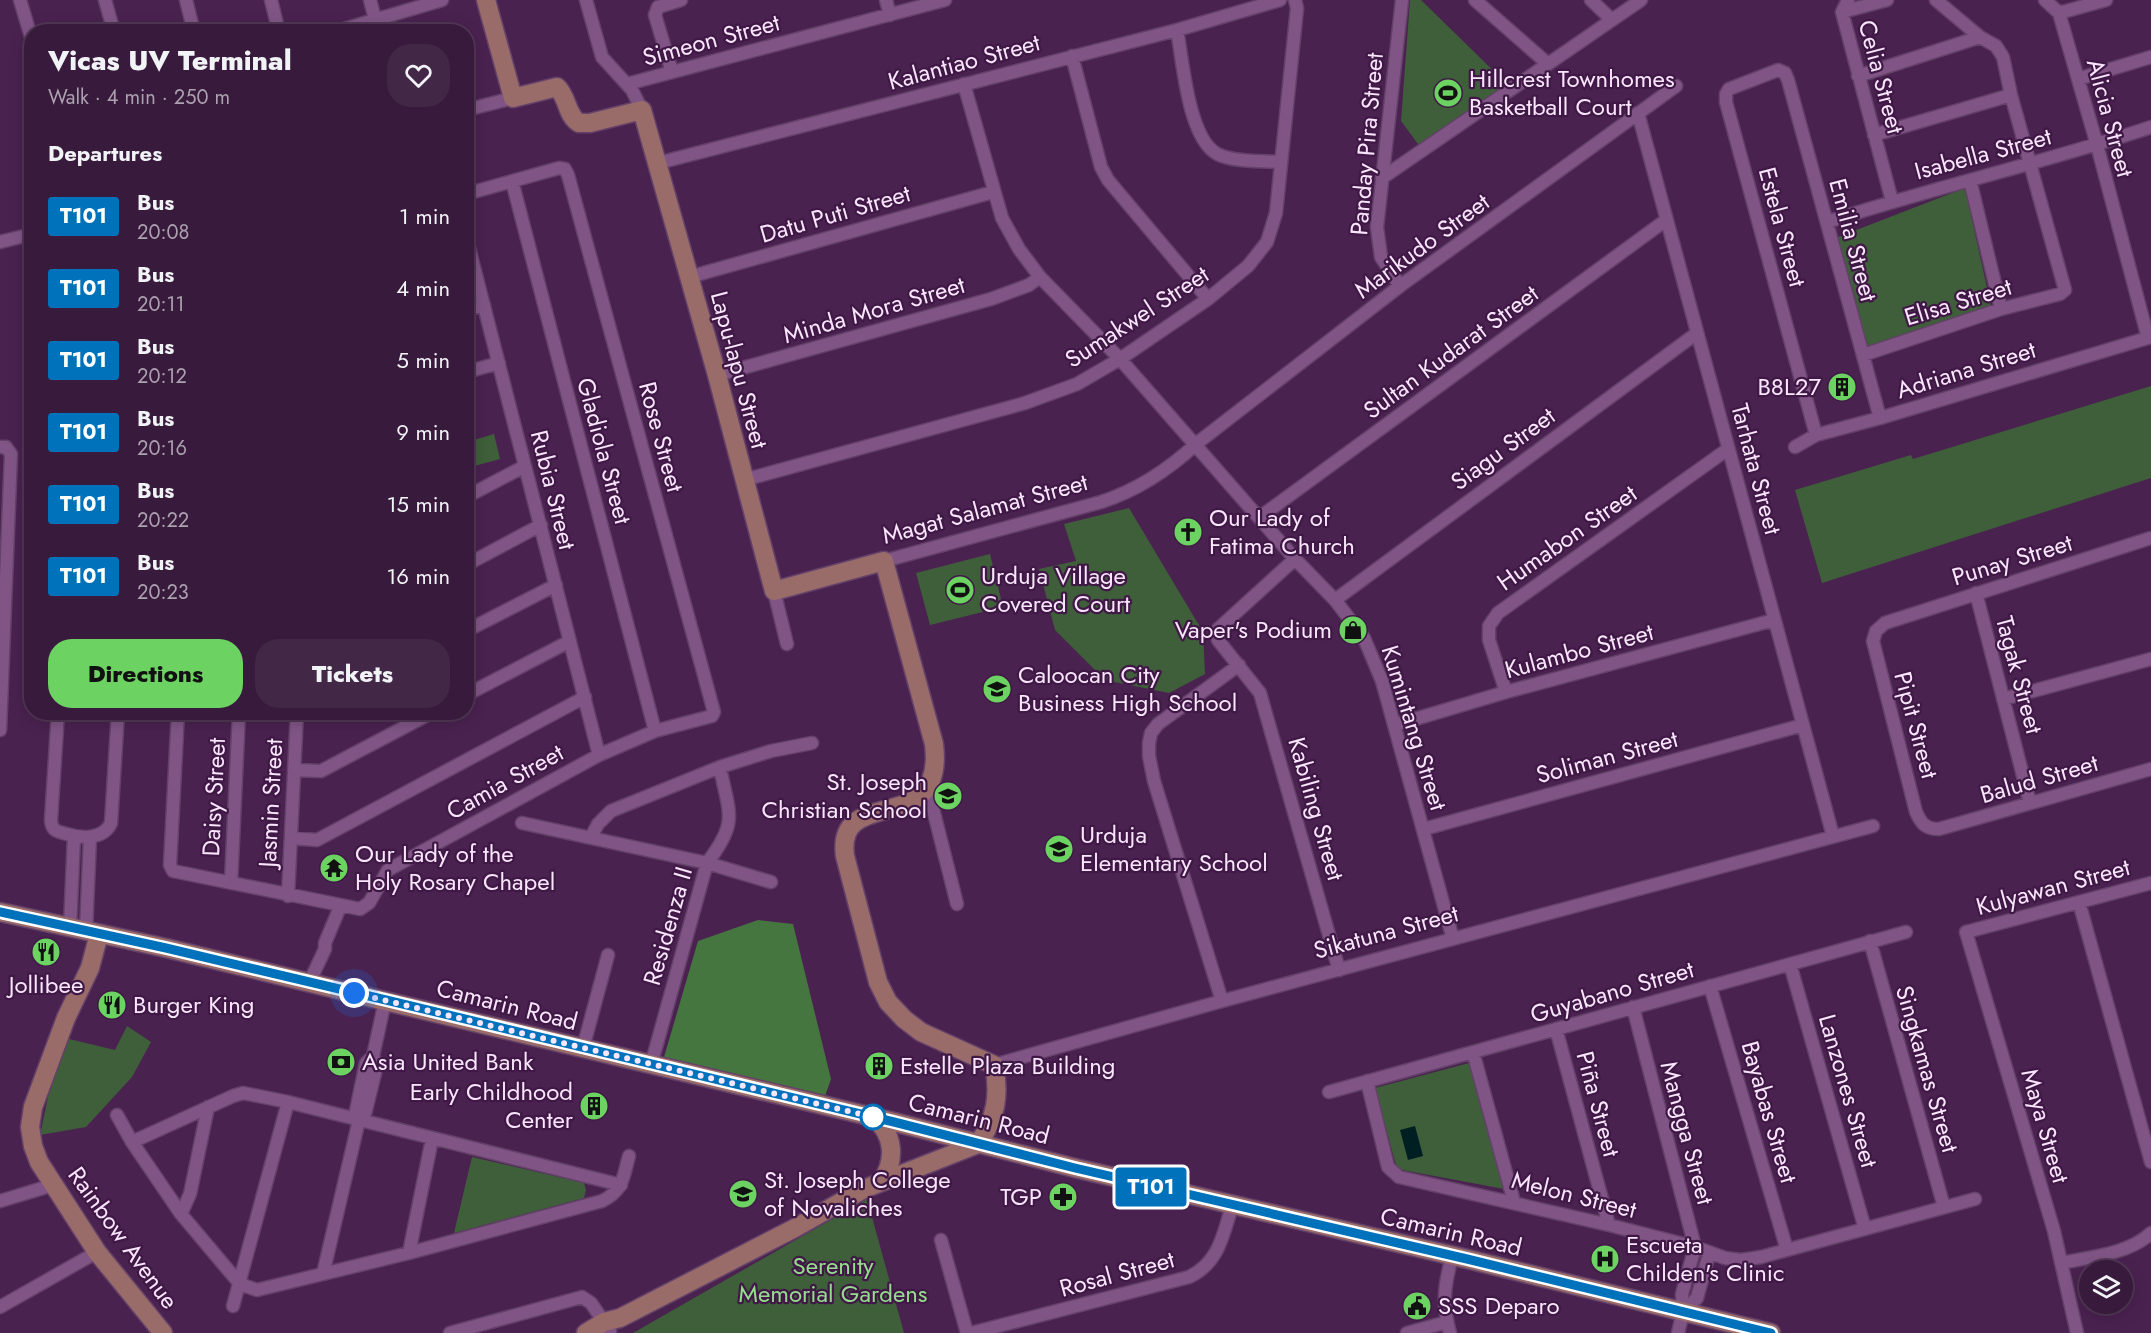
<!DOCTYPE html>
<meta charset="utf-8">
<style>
:root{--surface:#381a3c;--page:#432747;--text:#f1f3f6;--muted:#aba1af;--line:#523856;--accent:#6cd362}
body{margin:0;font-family:Jost,sans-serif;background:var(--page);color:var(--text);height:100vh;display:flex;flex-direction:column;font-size:22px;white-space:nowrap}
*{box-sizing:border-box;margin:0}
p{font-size:20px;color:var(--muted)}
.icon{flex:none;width:33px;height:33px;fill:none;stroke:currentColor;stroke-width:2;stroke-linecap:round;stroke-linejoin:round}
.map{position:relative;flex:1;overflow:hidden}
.drawer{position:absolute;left:24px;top:24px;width:450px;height:696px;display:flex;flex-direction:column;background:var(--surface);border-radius:24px;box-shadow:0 3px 15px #0003,0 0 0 2px var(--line)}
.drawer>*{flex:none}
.badge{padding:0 12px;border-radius:4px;font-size:21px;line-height:39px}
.controls{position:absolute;left:2079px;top:1260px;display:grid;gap:12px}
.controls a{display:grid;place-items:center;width:54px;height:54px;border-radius:50%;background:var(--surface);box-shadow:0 3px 15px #0003,0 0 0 2px var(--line);font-size:30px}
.you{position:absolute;width:30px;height:30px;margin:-15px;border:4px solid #fff;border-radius:50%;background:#1a73e8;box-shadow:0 0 0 9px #1a73e833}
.map>.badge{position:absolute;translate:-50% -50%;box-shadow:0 0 0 3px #fff}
h2{padding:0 24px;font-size:22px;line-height:54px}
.round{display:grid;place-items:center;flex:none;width:63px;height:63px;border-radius:24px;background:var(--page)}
.head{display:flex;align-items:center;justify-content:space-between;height:102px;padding:0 24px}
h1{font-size:28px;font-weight:800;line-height:45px}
.button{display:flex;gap:12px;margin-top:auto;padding:12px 24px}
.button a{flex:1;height:69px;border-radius:24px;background:var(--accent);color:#111;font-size:24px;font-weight:800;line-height:69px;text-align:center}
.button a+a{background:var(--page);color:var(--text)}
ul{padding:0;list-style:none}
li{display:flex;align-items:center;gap:18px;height:72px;padding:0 24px}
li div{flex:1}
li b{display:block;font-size:22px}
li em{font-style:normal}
li .badge{min-width:66px;font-weight:700;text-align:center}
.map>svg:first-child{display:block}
</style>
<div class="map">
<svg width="2151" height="1333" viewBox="0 0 2151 1333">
<rect width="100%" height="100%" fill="#4a2250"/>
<path fill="#3e5f3a" d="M1410,0H1421L1510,87L1421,148L1401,121Z
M1965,188L1993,315L1862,358L1833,239Z
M2151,386V478L1822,583L1795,490L1911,455L1913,459Z
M494,434L500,459L467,468V442Z
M1129,508L1203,632L1205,674L1169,693L1105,680L1055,630L1039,569L1076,561L1064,524Z
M990,554L1003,607L930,625L916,573Z
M127,1026L151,1042L132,1077L86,1127L40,1135L51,1083L69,1039L115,1050Z
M1469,1063L1504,1189L1397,1169L1375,1088Z
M472,1157L584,1183L586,1190L584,1198L454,1233Z
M867,1199L904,1333H633Z"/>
<path fill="#457640" d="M758,920L793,924L831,1079L823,1102L662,1064L698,941Z"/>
<path fill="#001f22" d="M1415,1126L1423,1156L1408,1160L1400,1130Z"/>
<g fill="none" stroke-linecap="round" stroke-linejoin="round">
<g stroke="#644169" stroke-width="15">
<path id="street" d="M20,0L32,40
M105,0L114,32
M186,0L194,32
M271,0L279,32
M370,0L375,19
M586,0L602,57L632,90L642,110
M886,0L890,15
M1475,0L1548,64
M1591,0L1612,20
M1848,0L1842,12L1892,201
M2045,0L2059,13
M1842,12L1887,0
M2059,13L2097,145L2148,338
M2059,13L2106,0
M1177,30C1183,60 1188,146 1222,156C1238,162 1264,161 1281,162
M334,32L442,0
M1072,56L1101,167L1108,180L1208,299
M672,72L655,15L658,7L681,0
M1858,76L1980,37
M2078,79L2151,57
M627,84L945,0
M964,84L1002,218L1019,249L1040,277L1120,359L1295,559L1335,600L1364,638L1382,681L1453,939
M466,110L513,98
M1638,113L1833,836
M1874,135L2011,95
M658,163L1177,30L1280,0
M1382,178L1641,0
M1970,180L2001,309
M512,181L655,731
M1827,222C1934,187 2044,163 2151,127
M466,236L599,755
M0,242L32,234
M689,277L993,192
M1400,286L1381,257L1377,227L1402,0
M466,310L484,305
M1863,355L2001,309L2060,294L2065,290L2011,95L2003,57L1996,46L1980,37L1936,0
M466,372L499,363
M717,375L991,299L1029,285L1040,277
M1816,435L1726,102V94L1729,89L1778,70L1785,73L1788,80L1880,418
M0,447H6L11,454L0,730
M1795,447L1816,435L1880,418L2151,337
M744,480L1025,403L1077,384L1120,359L1208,299L1248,266L1267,242L1276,213L1297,8L1295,0
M466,497L525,466
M1260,517L1666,220
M2151,538L1885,623L1876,631L1873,641L1916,812C1921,823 1925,829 1939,829L2151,769
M1295,559L1218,629V640L1260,693L1339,970
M884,561L1101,502C1138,490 1167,471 1196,444L1400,286L1676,86
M466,565L541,525
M774,591L787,644
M1976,593L2030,803
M1335,600L1697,333
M466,631L556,585
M1506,692L1489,640V626L1498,613L1728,449
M466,695L570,641
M2003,699L2151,659
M58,712L51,820C51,822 52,827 54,829C57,832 63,833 67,834C82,839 104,839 111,823L118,712
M178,712L170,865L173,871L360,909L369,903L388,870L599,755L655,731L712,716L714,712L568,175L565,169L559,168L466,194
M1395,725L1506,692L1774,620
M294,770L321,771L433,712
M928,789L957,904
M522,823L707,863L771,882
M1424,829L1803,725
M591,837L598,824L611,811L720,767L771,751L812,743
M291,838L317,840L585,697
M231,883L239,712
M288,896L297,712
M2079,902L2151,1162
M70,927L74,836
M86,931L90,838
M1870,941L1944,1207
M1790,964L1865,1229
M309,983L325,949V943L340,907
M1710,986L1787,1250
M1222,1001L1154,781L1149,756V743L1151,733L1158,724L1239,665
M1633,1007L1695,1247L1682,1294L1683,1312L1678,1333
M1556,1029L1609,1225
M583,1048L608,955
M1473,1052L1514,1202
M651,1065L707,863C739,821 729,815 720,767
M994,1065L1222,1001L1873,826
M1367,1081L1388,1167L1399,1177L1609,1225L1695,1247L1725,1258L1741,1260L1761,1257L1975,1199
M1329,1092L1906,932
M117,1115L132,1142L181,1214L240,1284L257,1290L409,1253L602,1201C624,1190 623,1177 629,1156
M359,1120L356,1111L362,1082L366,1063L373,1056
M132,1142L233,1096L243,1093L288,1102L621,1185
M0,1201L53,1185
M181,1214L190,1194L208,1107
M941,1240L967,1333
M409,1253L432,1139
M2061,1263C2090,1257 2129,1254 2151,1233
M323,1274L359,1120L365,1114L377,1065L373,1056L385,1001
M233,1306L288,1102
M0,1307L97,1252
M1683,1312L1697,1298L1709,1254
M450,1333L582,1297L591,1303L610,1331
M971,1333L1189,1277C1219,1263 1223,1235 1232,1206
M1407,1333L1447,1322
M1450,1333C1442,1304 1444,1286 1452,1257
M2077,1333L2054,1231L1966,932L2151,883"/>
</g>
<g stroke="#644169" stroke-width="21">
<path id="secondary" d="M486,0L513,98L557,87C568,97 566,115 579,123H590L642,110L717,375L774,591L884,561L934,744C946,840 835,783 845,856L878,982L888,1002L904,1019L921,1032L994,1065C1000,1096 996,1118 978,1144
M0,912L166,948L385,1001L894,1122L1075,1168L1467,1259L1771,1333
M99,934L90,968L66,1018L33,1107L30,1127L33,1146L39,1162L97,1252L163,1333
M874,1117C894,1135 896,1159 882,1181
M586,1333L604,1322L620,1318L795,1228L864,1189L978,1144"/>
</g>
<use href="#street" stroke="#805586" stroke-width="12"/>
<use href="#secondary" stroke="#996b69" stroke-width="18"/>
</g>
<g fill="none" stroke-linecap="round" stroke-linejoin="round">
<g stroke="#fff" stroke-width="14">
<path id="line" d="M0,912L166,948L386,1000L894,1122L1075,1168L1467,1259L1771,1333"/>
</g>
<use href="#line" stroke="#0072bc" stroke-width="9"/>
<path stroke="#f9e5fc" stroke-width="6" stroke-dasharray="0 10.8" d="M354,993L873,1117"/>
</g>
<defs>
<g id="stadium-disc" transform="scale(1.5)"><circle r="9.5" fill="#6cd362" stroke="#3f1845"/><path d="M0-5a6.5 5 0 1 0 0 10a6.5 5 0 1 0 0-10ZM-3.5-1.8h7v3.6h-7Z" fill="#111"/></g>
<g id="building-disc" transform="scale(1.5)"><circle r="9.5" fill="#6cd362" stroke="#3f1845"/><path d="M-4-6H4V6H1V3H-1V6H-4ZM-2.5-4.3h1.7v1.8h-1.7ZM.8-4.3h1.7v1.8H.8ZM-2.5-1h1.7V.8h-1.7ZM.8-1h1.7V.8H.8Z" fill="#111"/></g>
<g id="church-disc" transform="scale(1.5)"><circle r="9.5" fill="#6cd362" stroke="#3f1845"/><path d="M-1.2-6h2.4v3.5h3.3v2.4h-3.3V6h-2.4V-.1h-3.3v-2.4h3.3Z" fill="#111"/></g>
<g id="shop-disc" transform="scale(1.5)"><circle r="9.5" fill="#6cd362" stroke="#3f1845"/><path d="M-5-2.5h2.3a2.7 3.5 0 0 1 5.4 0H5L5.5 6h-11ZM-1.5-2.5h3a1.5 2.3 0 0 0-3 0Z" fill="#111"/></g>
<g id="school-disc" transform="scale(1.5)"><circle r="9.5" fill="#6cd362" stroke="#3f1845"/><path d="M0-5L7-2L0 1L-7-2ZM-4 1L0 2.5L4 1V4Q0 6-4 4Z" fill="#111"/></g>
<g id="temple-disc" transform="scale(1.5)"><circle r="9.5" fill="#6cd362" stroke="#3f1845"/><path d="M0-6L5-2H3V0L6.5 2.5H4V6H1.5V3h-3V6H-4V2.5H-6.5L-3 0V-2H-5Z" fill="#111"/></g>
<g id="restaurant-disc" transform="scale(1.5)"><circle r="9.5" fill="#6cd362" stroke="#3f1845"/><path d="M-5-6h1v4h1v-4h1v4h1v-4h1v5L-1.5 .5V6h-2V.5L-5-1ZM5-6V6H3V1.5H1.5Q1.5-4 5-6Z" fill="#111"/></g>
<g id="bank-disc" transform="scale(1.5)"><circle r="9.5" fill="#6cd362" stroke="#3f1845"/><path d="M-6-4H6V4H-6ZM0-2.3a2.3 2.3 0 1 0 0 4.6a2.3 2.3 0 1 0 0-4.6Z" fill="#111"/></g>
<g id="university-disc" transform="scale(1.5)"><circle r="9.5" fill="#6cd362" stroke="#3f1845"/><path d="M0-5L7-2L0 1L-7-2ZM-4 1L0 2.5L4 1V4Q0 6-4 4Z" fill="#111"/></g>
<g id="pharmacy-disc" transform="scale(1.5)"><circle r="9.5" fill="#6cd362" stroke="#3f1845"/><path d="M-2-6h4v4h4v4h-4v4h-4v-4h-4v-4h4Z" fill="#111"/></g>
<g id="hospital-disc" transform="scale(1.5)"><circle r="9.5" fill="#6cd362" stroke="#3f1845"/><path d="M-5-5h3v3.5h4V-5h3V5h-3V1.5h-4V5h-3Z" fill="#111"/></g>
<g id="civic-disc" transform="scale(1.5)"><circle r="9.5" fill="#6cd362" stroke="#3f1845"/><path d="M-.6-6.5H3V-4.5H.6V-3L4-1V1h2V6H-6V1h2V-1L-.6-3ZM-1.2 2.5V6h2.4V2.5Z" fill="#111"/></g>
</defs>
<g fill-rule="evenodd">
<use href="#stadium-disc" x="1448" y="93"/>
<use href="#building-disc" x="1842" y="387"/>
<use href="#church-disc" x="1188" y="532"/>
<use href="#stadium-disc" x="960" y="590"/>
<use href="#shop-disc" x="1353" y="630"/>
<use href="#school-disc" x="997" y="689"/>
<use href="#school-disc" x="948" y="796"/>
<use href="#school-disc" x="1059" y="849"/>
<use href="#temple-disc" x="334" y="868"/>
<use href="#restaurant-disc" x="46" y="952"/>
<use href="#restaurant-disc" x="112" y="1005"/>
<use href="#bank-disc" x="341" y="1062"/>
<use href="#building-disc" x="879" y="1066"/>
<use href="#building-disc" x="594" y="1106"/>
<use href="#university-disc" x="743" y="1194"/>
<use href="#pharmacy-disc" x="1063" y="1197"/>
<use href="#hospital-disc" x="1605" y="1259"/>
<use href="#civic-disc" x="1417" y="1306"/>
</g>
<circle fill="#fff" stroke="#0072bc" stroke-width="3" cx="873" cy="1117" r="12"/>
<g text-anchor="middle" stroke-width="4.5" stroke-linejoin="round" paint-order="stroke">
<g font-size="24" fill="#f9e5fc" stroke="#3f1845">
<text transform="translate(711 40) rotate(-15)" y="8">Simeon Street</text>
<text transform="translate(964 62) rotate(-15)" y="8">Kalantiao Street</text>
<text transform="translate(1881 77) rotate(75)" y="8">Celia Street</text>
<text transform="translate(2110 118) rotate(75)" y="8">Alicia Street</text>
<text transform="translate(1367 144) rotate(-85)" y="8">Panday Pira Street</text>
<text transform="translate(1983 154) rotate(-15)" y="8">Isabella Street</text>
<text transform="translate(835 214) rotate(-16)" y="8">Datu Puti Street</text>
<text transform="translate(1782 227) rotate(75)" y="8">Estela Street</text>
<text transform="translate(1853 240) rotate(75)" y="8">Emilia Street</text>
<text transform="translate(1422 246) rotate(-36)" y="8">Marikudo Street</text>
<text transform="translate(1958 302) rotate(-17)" y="8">Elisa Street</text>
<text transform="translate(874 310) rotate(-16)" y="8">Minda Mora Street</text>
<text transform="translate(1137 317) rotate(-33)" y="8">Sumakwel Street</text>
<text transform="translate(1451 352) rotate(-36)" y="8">Sultan Kudarat Street</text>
<text transform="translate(739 370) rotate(75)" y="8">Lapu-lapu Street</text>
<text transform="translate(1966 370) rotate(-17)" y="8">Adriana Street</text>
<text transform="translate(661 437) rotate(75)" y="8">Rose Street</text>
<text transform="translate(1503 449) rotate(-36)" y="8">Siagu Street</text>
<text transform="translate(604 451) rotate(75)" y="8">Gladiola Street</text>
<text transform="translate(1756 469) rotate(75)" y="8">Tarhata Street</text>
<text transform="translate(553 490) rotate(76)" y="8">Rubia Street</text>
<text transform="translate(985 509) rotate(-15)" y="8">Magat Salamat Street</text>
<text transform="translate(1567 538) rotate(-35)" y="8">Humabon Street</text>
<text transform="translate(2012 560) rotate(-17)" y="8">Punay Street</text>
<text transform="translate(1579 651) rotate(-15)" y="8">Kulambo Street</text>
<text transform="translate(2019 675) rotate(75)" y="8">Tagak Street</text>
<text transform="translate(1916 725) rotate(75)" y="8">Pipit Street</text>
<text transform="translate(1414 728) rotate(73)" y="8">Kumintang Street</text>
<text transform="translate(1607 757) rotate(-15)" y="8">Soliman Street</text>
<text transform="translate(2039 779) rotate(-16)" y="8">Balud Street</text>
<text transform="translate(505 782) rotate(-29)" y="8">Camia Street</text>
<text transform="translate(214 797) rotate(-87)" y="8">Daisy Street</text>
<text transform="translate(271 803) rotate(-87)" y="8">Jasmin Street</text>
<text transform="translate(1316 809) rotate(74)" y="8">Kabiling Street</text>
<text transform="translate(2053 887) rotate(-15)" y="8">Kulyawan Street</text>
<text transform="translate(668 926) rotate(-74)" y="8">Residenza II</text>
<text transform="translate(1386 932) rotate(-15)" y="8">Sikatuna Street</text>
<text transform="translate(1612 992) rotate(-16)" y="8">Guyabano Street</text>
<text transform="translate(507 1005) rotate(14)" y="8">Camarin Road</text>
<text transform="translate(1927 1069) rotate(74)" y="8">Singkamas Street</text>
<text transform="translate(1848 1091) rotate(74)" y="8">Lanzones Street</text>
<text transform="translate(1598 1104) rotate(75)" y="8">Piña Street</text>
<text transform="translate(1769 1112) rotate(74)" y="8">Bayabas Street</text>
<text transform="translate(979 1119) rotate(14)" y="8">Camarin Road</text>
<text transform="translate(2045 1126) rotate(74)" y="8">Maya Street</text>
<text transform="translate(1687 1133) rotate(75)" y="8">Mangga Street</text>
<text transform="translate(1574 1195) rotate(14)" y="8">Melon Street</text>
<text transform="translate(1451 1232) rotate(13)" y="8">Camarin Road</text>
<text transform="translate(123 1238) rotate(54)" y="8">Rainbow Avenue</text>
<text transform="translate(1117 1274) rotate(-15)" y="8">Rosal Street</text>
</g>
<g font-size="24" fill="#f9e5fc" stroke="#3f1845" text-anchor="start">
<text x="1469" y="87">Hillcrest Townhomes<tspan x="1469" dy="28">Basketball Court</tspan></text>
<text x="1821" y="395" text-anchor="end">B8L27</text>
<text x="1209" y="526">Our Lady of<tspan x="1209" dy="28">Fatima Church</tspan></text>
<text x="981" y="584">Urduja Village<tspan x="981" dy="28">Covered Court</tspan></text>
<text x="1332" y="638" text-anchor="end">Vaper's Podium</text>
<text x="1018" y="683">Caloocan City<tspan x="1018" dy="28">Business High School</tspan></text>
<text x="927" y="790" text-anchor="end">St. Joseph<tspan x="927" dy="28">Christian School</tspan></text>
<text x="1080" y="843">Urduja<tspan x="1080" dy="28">Elementary School</tspan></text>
<text x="355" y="862">Our Lady of the<tspan x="355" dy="28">Holy Rosary Chapel</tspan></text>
<text x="46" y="993" text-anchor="middle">Jollibee</text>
<text x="133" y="1013">Burger King</text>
<text x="362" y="1070">Asia United Bank</text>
<text x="900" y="1074">Estelle Plaza Building</text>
<text x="573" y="1100" text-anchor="end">Early Childhood<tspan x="573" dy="28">Center</tspan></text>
<text x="764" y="1188">St. Joseph College<tspan x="764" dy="28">of Novaliches</tspan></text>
<text x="1042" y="1205" text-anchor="end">TGP</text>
<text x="1626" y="1253">Escueta<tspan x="1626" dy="28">Childen's Clinic</tspan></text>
<text x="1438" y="1314">SSS Deparo</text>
</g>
<g font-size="24" fill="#96dc8e" stroke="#3f1845">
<text x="833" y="1274">Serenity<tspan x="833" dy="28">Memorial Gardens</tspan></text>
</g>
</g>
</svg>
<div class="controls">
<a><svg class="icon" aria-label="layers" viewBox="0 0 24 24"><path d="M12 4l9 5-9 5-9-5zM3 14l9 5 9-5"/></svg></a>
</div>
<div class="you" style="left:354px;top:993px"></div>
<b class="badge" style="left:1151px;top:1187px;background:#0072bc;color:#fff">T101</b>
<section class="drawer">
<div class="head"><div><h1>Vicas UV Terminal</h1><p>Walk · 4 min · 250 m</p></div><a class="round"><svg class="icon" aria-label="heart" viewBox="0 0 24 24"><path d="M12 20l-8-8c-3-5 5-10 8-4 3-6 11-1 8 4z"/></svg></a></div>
<h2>Departures</h2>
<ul>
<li><span class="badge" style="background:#0072bc;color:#fff">T101</span><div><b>Bus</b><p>20:08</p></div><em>1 min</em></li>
<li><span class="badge" style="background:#0072bc;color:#fff">T101</span><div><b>Bus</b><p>20:11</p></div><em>4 min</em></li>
<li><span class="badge" style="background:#0072bc;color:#fff">T101</span><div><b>Bus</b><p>20:12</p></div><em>5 min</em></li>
<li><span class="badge" style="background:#0072bc;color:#fff">T101</span><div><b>Bus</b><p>20:16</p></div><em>9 min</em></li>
<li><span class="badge" style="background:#0072bc;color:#fff">T101</span><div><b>Bus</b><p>20:22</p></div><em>15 min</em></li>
<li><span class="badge" style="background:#0072bc;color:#fff">T101</span><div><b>Bus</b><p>20:23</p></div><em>16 min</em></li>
</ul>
<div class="button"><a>Directions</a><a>Tickets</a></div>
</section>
</div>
